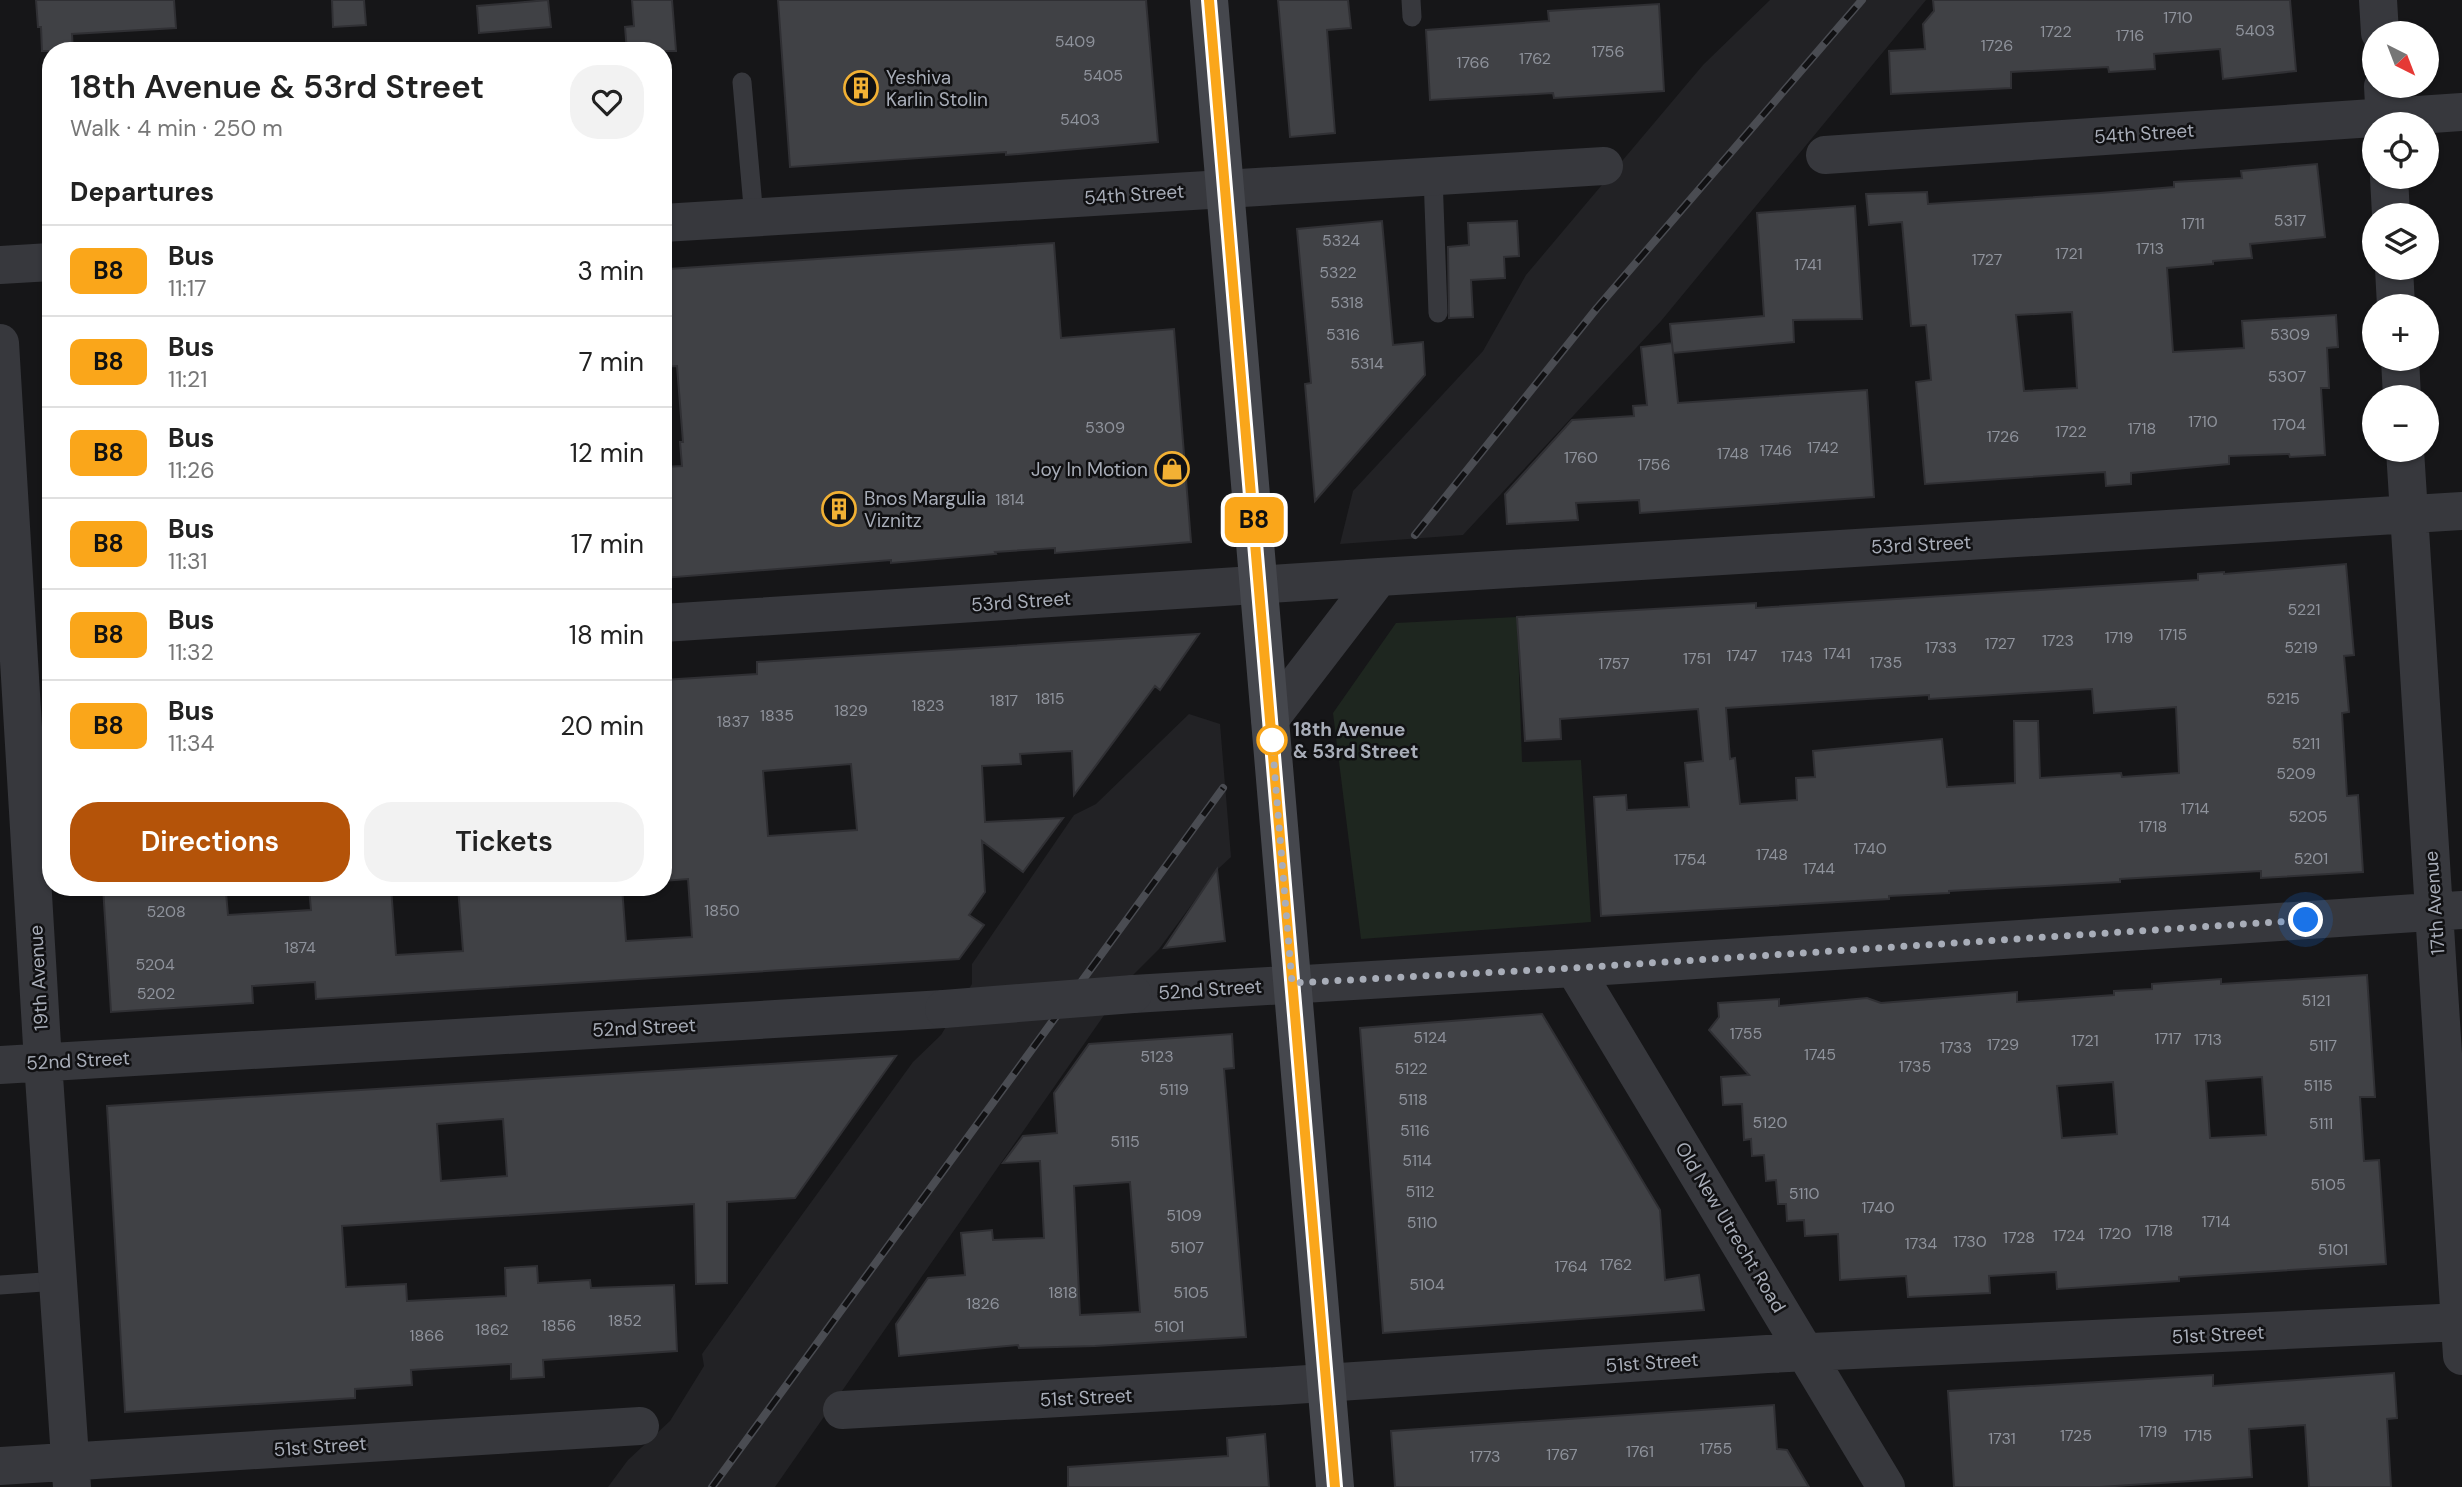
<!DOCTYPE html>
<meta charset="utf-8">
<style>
:root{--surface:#fff;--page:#f2f2f2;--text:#222;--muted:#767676;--line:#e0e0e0;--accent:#b45309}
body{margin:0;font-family:"DM Sans",sans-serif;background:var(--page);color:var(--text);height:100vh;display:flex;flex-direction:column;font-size:26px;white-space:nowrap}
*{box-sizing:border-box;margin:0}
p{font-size:23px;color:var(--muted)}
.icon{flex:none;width:38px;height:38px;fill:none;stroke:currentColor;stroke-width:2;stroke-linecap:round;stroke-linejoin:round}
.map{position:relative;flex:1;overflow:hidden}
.sheet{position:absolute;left:42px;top:42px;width:630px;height:854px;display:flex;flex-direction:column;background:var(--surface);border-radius:28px;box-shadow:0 2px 5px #0004}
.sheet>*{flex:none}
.badge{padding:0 14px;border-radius:10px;font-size:24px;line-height:46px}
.needle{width:46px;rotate:138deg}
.tools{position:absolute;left:2362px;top:21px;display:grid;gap:14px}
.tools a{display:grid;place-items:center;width:77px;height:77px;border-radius:50%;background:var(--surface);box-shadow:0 2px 5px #0004;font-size:35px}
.you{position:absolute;width:35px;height:35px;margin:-18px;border:5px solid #fff;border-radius:50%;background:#1a73e8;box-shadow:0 0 0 10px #1a73e833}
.map>.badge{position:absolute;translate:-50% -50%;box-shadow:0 0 0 4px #fff}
h2{padding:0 28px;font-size:26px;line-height:63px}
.round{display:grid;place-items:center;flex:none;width:74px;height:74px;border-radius:28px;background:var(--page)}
.summary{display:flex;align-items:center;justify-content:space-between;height:119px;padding:0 28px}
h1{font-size:33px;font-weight:600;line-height:52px}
.primary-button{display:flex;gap:14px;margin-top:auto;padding:14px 28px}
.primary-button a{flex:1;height:80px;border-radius:28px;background:var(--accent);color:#fff;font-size:28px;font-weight:600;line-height:80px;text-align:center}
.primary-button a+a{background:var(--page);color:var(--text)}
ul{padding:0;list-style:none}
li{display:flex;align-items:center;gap:21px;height:91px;padding:0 28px;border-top:2px solid var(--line)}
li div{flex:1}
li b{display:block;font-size:26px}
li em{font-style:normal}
li .badge{min-width:77px;font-weight:700;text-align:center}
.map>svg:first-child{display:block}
</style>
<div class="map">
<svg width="2462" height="1487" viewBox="0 0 2462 1487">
<rect width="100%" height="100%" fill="#161618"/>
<path fill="#222225" d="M1770,0H1926L1661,321L1463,535L1340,544L1353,491L1483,351L1526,275L1703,65Z
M1189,714L1220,724L1231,857L1217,870L1159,949L1130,978L775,1487H608L628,1460L670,1421L704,1366L702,1354L772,1256L913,1062L941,1035L972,984V964L1074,815L1096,804Z"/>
<path fill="#1e261f" d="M1517,617L1522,762L1581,760L1591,922L1361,939L1333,713L1396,623Z"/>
<path fill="#404145" stroke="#303034" stroke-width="2" fill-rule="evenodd" d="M36,0H174L176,28L72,34L73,51H42L41,27H38Z
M332,0H364L366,25L333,27Z
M548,0L551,27L479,33L477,6Z
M632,0H672L676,51H627L625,27L634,26Z
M778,0H1146L1158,142L1006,155V152L790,167Z
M1278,0H1348L1351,28L1327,30L1335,133L1290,137Z
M1933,0H2290L2296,71L2223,79L2220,49L2154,54L2155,69L2109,72L2108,67L2011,72V88L1891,94L1889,51L1925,49L1923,24L1934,11Z
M1659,4L1664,91L1554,98L1553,93L1430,100L1426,30L1549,21L1548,11Z
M2317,164L2325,237L2250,244L2252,258L2213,261V264L2167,268L2173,352L2244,348L2242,321L2336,315L2338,347L2327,348L2329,388H2321L2325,455L2290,457L2289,454L2229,456V464L2131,473V484L2106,486L2105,472L1925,484L1916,382L1931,380L1926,325L1911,326L1902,222L1869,225L1866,194L1927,192L1928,204L2100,193L2174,187V182L2242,178L2241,171ZM2072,312L2077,388L2024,391L2016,315Z
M1855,206L1862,319L1793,320L1794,342L1673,353L1670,324L1764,316L1757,213Z
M1382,221L1393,345L1423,342L1425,375L1315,501L1305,384L1311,383L1297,229Z
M1517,221L1519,256L1504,257L1505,278L1471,280L1473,317L1449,318L1448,247L1469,245L1468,223Z
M1054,243L1061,338L1174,329L1191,542L1055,553V548L995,552L996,554L891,563V560L663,578V467L682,466L680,442H683L677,366L663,367V276L669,275V269Z
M1672,343L1678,403L1867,390L1874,497L1640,513L1639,500L1576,503L1578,520L1507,524L1505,494L1572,420L1634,416L1633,406L1647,405L1641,347Z
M2346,564L2354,655L2344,656L2349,712L2342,713L2347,796L2358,795L2363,872L2261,878V871L2120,879V882L1949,891V893L1889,896V899L1601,916L1594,797L1626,795L1627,810L1689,807L1685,763L1703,761L1698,709L1560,719L1561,739L1525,741L1517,617L1756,603V608L2102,586L2198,580V574L2224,572V574ZM2092,689L2094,713L2176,707L2179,773L2122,777L2121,773L2040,778L2038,721H2014L2015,783L1947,787L1942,739L1813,751L1815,777L1796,778L1797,800L1740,804L1735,758L1730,759L1726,708L1929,695V699Z
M1199,634L1160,690L1155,686L1074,795L1072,751L1020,754L1021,764L982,766L985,822L1063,818L1023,872L982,841L985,892L969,915L984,925L959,959L316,999L315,982L252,986L253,1003L111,1012L103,887H196L197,894L226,893L228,915L311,910L309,887H391L396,955L463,951L458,887H622L626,941L692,937L688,879L663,881V680L757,674V662ZM851,764L857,830L768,836L763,771Z
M1217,869L1225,941L1164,948Z
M2367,975L2375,1097H2360L2364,1161L2379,1160L2386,1264L2179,1277V1281L2057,1289L2056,1272L1989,1276L1990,1293L1908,1297L1906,1276L1840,1280L1838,1234L1805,1236L1804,1220L1787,1221L1786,1204H1778L1776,1180L1766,1181L1764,1155L1752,1156L1751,1139L1744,1140L1742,1104L1723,1105L1721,1077L1749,1075L1709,1030L1719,1017L1718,1003L1779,999V1006L1867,998L1881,1003L2017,992V1002L2114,995V991L2152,989V984L2221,979V984ZM2262,1077L2266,1135L2210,1138L2206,1081ZM2113,1082L2117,1134L2062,1138L2057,1086Z
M1542,1014L1660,1210L1665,1280L1699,1275L1704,1310L1383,1333L1360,1028Z
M1232,1034L1234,1068L1224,1069L1246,1337L1095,1346L1019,1348L1018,1345L899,1356L896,1324L928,1278L965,1275L961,1233L992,1230L993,1240L1044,1238L1040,1161L1003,1163L1023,1136L1057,1133L1054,1093L1089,1044ZM1130,1182L1140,1312L1080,1315L1074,1186Z
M896,1056L795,1198L727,1202V1283L696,1284L694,1204L342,1226L346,1287L406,1284L407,1301L506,1296L505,1268L537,1266L538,1283L590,1280L591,1288L674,1285L677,1351L543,1360L544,1377L511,1379V1364L411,1370L412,1385L355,1389V1398L125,1412L107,1106ZM503,1119L507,1176L441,1181L437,1124Z
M2394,1373L2397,1418L2387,1419L2391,1487H2309L2305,1425L2249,1429L2252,1477L2100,1487H1954L1948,1391L2213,1375V1386Z
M1774,1405L1777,1449L1787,1450L1809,1487H1395L1391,1431Z
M1265,1434L1269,1487H1068V1467L1228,1456L1227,1438Z"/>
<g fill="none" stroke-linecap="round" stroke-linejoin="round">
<path stroke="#37383d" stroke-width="19" d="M1411,0L1412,17
M742,82L754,218
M1433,176L1438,313
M0,1285L58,1281"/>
<path stroke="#37383d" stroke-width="38" d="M2378,0L2380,33
M2383,86L2385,124
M1825,155L2462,112
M2389,177L2391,215
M663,223L1604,166
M0,265L51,262
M2394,268L2396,306
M0,343L43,1062L72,1487
M2400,359L2402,397
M2405,450L2462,1356
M663,623L1379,577L2462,511
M1270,719L1379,577
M1574,968L1886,1487
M1133,994L1574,968L2462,910
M0,1065L944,1009
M842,1410L1278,1386L1767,1354L2462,1322
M0,1466L640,1426"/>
<path stroke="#45474d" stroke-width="38" d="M1209,0L1335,1487"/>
<g stroke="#4a4c52" stroke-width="8">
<path id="rail" d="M1415,535L1597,308L1862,0
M712,1487L1223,788"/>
</g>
<use href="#rail" stroke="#111113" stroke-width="5" stroke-dasharray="16" stroke-linecap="butt"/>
<path stroke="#37383d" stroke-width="38" d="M944,1009L1133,994"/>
</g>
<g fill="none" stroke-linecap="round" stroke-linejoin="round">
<g stroke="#fff" stroke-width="16">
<path id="line" d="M1209,0L1335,1487"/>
</g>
<use href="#line" stroke="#faa61a" stroke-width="10"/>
<path stroke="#a8adb8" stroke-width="7" stroke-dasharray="0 12.6" d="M1272,740L1292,983L1574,968L2306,920"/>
</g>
<defs>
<g id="building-ring" transform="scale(1.75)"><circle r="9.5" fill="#111113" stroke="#f2b134" stroke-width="1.5"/><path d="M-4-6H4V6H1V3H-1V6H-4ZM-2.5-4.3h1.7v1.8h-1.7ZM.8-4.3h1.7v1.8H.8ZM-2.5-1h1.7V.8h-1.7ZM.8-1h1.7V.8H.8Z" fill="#f2b134"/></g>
<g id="shop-ring" transform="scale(1.75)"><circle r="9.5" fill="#111113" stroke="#f2b134" stroke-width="1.5"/><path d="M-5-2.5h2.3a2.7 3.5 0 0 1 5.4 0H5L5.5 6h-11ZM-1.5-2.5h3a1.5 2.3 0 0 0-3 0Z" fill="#f2b134"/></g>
</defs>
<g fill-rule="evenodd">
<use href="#building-ring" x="861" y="88"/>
<use href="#shop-ring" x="1172" y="469"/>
<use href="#building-ring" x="839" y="509"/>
</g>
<circle fill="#fff" stroke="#faa61a" stroke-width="3.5" cx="1272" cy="740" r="14"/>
<g text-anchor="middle" stroke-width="5" stroke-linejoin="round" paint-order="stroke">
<g font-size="16" fill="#8e929b">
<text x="2178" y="23">1710</text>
<text x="2255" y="36">5403</text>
<text x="2056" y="37">1722</text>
<text x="2130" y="41">1716</text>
<text x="1075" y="47">5409</text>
<text x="1997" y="51">1726</text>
<text x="1608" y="57">1756</text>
<text x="1535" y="64">1762</text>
<text x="1473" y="68">1766</text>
<text x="1103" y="81">5405</text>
<text x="1080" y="125">5403</text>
<text x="2290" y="226">5317</text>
<text x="2193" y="229">1711</text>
<text x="1341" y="246">5324</text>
<text x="2150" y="254">1713</text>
<text x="2069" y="259">1721</text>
<text x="1987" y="265">1727</text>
<text x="1808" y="270">1741</text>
<text x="1338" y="278">5322</text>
<text x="1347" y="308">5318</text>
<text x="1343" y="340">5316</text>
<text x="2290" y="340">5309</text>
<text x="1367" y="369">5314</text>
<text x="2287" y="382">5307</text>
<text x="2203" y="427">1710</text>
<text x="2289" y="430">1704</text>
<text x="1105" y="433">5309</text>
<text x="2142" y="434">1718</text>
<text x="2071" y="437">1722</text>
<text x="2003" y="442">1726</text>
<text x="1823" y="453">1742</text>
<text x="1776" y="456">1746</text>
<text x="1733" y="459">1748</text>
<text x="1581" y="463">1760</text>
<text x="1654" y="470">1756</text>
<text x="1010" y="505">1814</text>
<text x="2304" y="615">5221</text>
<text x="2173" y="640">1715</text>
<text x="2119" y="643">1719</text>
<text x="2058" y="646">1723</text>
<text x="2000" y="649">1727</text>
<text x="1941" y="653">1733</text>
<text x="2301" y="653">5219</text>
<text x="1837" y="659">1741</text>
<text x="1742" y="661">1747</text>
<text x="1797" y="662">1743</text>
<text x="1697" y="664">1751</text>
<text x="1886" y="668">1735</text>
<text x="1614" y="669">1757</text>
<text x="1050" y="704">1815</text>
<text x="2283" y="704">5215</text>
<text x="1004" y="706">1817</text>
<text x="928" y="711">1823</text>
<text x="851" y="716">1829</text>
<text x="777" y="721">1835</text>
<text x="733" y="727">1837</text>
<text x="2306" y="749">5211</text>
<text x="2296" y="779">5209</text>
<text x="2195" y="814">1714</text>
<text x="2308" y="822">5205</text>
<text x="2153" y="832">1718</text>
<text x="1870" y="854">1740</text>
<text x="1772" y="860">1748</text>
<text x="2311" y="864">5201</text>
<text x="1690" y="865">1754</text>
<text x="1819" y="874">1744</text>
<text x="722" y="916">1850</text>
<text x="166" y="917">5208</text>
<text x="300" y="953">1874</text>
<text x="155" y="970">5204</text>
<text x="156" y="999">5202</text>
<text x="2316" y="1006">5121</text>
<text x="1746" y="1039">1755</text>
<text x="1430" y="1043">5124</text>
<text x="2168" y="1044">1717</text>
<text x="2208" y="1045">1713</text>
<text x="2085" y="1046">1721</text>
<text x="2003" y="1050">1729</text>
<text x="2323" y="1051">5117</text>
<text x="1956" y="1053">1733</text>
<text x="1820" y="1060">1745</text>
<text x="1157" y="1062">5123</text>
<text x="1915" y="1072">1735</text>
<text x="1411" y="1074">5122</text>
<text x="2318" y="1091">5115</text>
<text x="1174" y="1095">5119</text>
<text x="1413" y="1105">5118</text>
<text x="1770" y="1128">5120</text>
<text x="2321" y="1129">5111</text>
<text x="1415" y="1136">5116</text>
<text x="1125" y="1147">5115</text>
<text x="1417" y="1166">5114</text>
<text x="2328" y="1190">5105</text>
<text x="1420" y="1197">5112</text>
<text x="1804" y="1199">5110</text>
<text x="1878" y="1213">1740</text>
<text x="1184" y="1221">5109</text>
<text x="2216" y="1227">1714</text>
<text x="1422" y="1228">5110</text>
<text x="2159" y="1236">1718</text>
<text x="2115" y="1239">1720</text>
<text x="2069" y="1241">1724</text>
<text x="2019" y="1243">1728</text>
<text x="1970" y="1247">1730</text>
<text x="1921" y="1249">1734</text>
<text x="1187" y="1253">5107</text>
<text x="2333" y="1255">5101</text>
<text x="1616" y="1270">1762</text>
<text x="1571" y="1272">1764</text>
<text x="1427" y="1290">5104</text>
<text x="1063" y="1298">1818</text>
<text x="1191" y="1298">5105</text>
<text x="983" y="1309">1826</text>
<text x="625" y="1326">1852</text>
<text x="559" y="1331">1856</text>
<text x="1169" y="1332">5101</text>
<text x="492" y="1335">1862</text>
<text x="427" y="1341">1866</text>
<text x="2153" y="1437">1719</text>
<text x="2076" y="1441">1725</text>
<text x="2198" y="1441">1715</text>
<text x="2002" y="1444">1731</text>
<text x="1716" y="1454">1755</text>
<text x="1640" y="1457">1761</text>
<text x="1562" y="1460">1767</text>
<text x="1485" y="1462">1773</text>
</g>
<g font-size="19" fill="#a8adb8" stroke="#111113" text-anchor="start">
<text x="886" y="84">Yeshiva<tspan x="886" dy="22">Karlin Stolin</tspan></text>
<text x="1148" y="476" text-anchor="end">Joy In Motion</text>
<text x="864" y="505">Bnos Margulia<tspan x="864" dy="22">Viznitz</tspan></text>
</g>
<g font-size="19" fill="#a8adb8" stroke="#111113">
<text transform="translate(2144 133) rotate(-4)" y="7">54th Street</text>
<text transform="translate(1134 194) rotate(-4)" y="7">54th Street</text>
<text transform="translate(1921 544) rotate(-3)" y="7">53rd Street</text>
<text transform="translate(1021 601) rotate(-4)" y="7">53rd Street</text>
<text transform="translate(2434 903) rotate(-94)" y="7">17th Avenue</text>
<text transform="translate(38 978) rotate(-93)" y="7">19th Avenue</text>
<text transform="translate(1210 989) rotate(-4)" y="7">52nd Street</text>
<text transform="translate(644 1027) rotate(-3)" y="7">52nd Street</text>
<text transform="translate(78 1060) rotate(-3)" y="7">52nd Street</text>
<text transform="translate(1731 1227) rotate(59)" y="7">Old New Utrecht Road</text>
<text transform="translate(2218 1334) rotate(-3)" y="7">51st Street</text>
<text transform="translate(1652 1362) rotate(-4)" y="7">51st Street</text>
<text transform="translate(1086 1397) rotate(-3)" y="7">51st Street</text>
<text transform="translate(320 1446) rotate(-4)" y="7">51st Street</text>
</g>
<g font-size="19" font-weight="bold" fill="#a8adb8" stroke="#111113" text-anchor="start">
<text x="1293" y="736">18th Avenue<tspan x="1293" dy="22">&amp; 53rd Street</tspan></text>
</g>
</g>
</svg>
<div class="tools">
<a><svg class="needle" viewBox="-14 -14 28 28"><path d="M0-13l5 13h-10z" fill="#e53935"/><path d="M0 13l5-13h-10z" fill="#767676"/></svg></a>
<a><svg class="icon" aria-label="locate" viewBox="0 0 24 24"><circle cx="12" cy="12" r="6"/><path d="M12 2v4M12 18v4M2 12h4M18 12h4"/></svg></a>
<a><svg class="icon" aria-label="layers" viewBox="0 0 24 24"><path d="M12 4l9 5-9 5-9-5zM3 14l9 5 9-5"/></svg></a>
<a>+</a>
<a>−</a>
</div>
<div class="you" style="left:2306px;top:920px"></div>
<b class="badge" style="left:1254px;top:520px;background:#faa61a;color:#111">B8</b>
<section class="sheet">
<div class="summary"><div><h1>18th Avenue &amp; 53rd Street</h1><p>Walk · 4 min · 250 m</p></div><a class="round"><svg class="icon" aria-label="heart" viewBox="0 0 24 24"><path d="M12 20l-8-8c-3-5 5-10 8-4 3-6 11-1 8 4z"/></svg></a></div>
<h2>Departures</h2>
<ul>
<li><span class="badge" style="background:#faa61a;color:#111">B8</span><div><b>Bus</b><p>11:17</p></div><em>3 min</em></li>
<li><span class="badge" style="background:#faa61a;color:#111">B8</span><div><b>Bus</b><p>11:21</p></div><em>7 min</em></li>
<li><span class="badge" style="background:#faa61a;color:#111">B8</span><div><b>Bus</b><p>11:26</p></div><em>12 min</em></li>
<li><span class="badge" style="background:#faa61a;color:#111">B8</span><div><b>Bus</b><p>11:31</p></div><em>17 min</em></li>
<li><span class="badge" style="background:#faa61a;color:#111">B8</span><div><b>Bus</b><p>11:32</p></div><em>18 min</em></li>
<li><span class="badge" style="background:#faa61a;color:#111">B8</span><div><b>Bus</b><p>11:34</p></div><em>20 min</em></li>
</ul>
<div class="primary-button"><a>Directions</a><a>Tickets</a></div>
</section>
</div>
